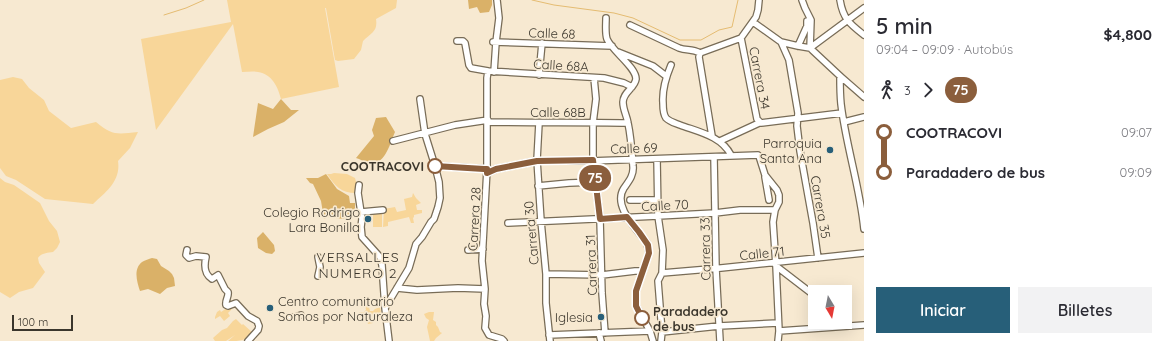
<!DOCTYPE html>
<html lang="es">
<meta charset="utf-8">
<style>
:root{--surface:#fff;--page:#f2f2f3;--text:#2b2b33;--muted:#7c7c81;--accent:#275f79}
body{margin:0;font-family:Quicksand,sans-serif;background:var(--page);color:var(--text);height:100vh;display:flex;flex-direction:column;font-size:15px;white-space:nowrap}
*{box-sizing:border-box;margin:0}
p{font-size:13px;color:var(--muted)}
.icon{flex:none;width:22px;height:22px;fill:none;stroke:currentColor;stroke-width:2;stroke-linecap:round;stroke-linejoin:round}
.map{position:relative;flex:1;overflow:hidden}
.panel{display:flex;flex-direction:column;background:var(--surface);width:300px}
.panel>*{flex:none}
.badge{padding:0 8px;border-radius:13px;font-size:14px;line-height:26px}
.needle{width:26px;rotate:170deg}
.tools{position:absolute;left:808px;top:285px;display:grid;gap:8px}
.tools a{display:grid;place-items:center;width:44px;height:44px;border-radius:0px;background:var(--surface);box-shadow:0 4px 16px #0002;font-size:20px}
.scale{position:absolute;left:12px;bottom:10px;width:61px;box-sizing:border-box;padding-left:4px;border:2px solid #3b362c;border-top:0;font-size:11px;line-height:14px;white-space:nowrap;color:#3b362c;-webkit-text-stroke:3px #f7e9d1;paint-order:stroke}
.map>.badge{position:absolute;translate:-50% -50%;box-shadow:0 0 0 2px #fff}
.legs{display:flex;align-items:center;gap:6px;height:44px;padding:0 12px;font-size:13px}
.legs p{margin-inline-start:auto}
.summary{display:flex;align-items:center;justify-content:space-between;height:68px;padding:0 12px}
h1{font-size:22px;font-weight:600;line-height:30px}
.cta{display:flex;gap:8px;margin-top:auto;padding:8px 12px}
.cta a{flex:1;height:46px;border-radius:0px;background:var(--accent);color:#fff;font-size:16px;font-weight:600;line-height:46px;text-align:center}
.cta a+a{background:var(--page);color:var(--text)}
ul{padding:0 12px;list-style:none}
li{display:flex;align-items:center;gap:14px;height:40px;font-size:15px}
li i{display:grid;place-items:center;width:6px;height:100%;margin:0 5px;background:currentColor}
li i::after{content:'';width:10px;height:10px;margin:-5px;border:3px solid;border-radius:50%;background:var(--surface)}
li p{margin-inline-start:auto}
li:first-child i{background:linear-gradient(#0000 50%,currentColor 0)}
li:last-child i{background:linear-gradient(currentColor 50%,#0000 0)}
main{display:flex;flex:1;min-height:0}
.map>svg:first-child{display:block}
</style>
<main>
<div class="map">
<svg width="864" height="341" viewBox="0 0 864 341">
<rect width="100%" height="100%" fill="#f7e9d1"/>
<path fill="#f8d699" d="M227,0H397L396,8L376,19C378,32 371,33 363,41L361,50L354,59L338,61L335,60L326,8H325L339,87L281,99C278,87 272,74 258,72C253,71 247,72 242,72L233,24L156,130L141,39L231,22Z
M13,77L22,79L29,88L44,100L49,111L71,128L96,122C112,136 118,134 138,132L130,148L118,161C121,181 106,192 93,204L45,199L16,180L6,176L0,168V80Z
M334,173L347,174L355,178L357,185L356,193C341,193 335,186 327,174H331Z
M0,178L5,182L14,185L40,203L49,221L57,231L60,242L57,248L53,252C47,253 41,253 38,258L39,263L45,272L33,288L19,292L10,298L0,292Z
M413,193L416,198L421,203L416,205L417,210H422V213L414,215V217L413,218L414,223H411L409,217L388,222V226L383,227L384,209L395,207L397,212L406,210L404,199L412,197Z
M373,211H382V227H373Z
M370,302L369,307L370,311H373L375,309L380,307L381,313H376L371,315L373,323L368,324L366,319L360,317L359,312H364L366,310L365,303Z
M227,308H231L232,309L228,313L230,316L224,321L220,316L215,319V317L217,312L220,310L221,312Z
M429,312H434L433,320L436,322V325L438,327L440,332L442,333L436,338L434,341H430L427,327L429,320L426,318L424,314Z
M236,319L242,325L243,324L253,333C245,341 241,341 228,341L235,335L226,341H215L213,338L222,330L227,328L233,321Z"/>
<path fill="#dab168" d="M468,0H492V5L489,12L480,13L477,7L469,9Z
M281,99L291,110H299L284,122L268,129L253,137L258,103L273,109Z
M386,117L395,132C390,143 385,167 368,163C364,162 360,159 356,158L374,136L372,130L376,118Z
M326,174L337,189L349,196L350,203H355V212H351V220L328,217L324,219L321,201L313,184L310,183L306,178H318Z
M263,232L274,245L275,251L272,254L266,253L258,248L257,238Z
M152,258L157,259L161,266L169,271L172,274L174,278L175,286L167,288L160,294L148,289L140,291C137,282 133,269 142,262C145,260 149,259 152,258Z"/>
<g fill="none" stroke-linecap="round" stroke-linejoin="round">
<path stroke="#e5bc72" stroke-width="1" d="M532,0L554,5L614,13L633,18L680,40H701L719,30L732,27L738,0
M164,15L186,8L204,0"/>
<g stroke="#786c57" stroke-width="8">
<path id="minor" d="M802,0L805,8L811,20L810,48
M840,0C843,19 850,24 864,35
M606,18C606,25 605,33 607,39C612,51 636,67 636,79C635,88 623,92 623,102C623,110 627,116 628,123C631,137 632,152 633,166C634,175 629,181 624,188C612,206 637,229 647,243L649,253L636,291V306L650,331L653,341
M753,22L781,42L798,46L810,48
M630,25L679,48C687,51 692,48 700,53
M741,38L757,119L761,123L842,113
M457,41H463L465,43L469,65L471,68L488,71
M493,42L612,46
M781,42L789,60L798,113L797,126L800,151L813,223L818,258
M798,46L807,26V21
M810,48L840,76L864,97
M810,48L864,8
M618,52L653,66L666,76
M700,53L741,38L756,17L758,10L759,0
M700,53L699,57L700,63L712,136
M671,65C666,77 662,90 663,103C663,108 663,114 666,118C670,122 675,123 680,125C699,132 721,136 731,155
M494,72L496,42L499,18L497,0
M539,75L542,43
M840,76C840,85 840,94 841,104C846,146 860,187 864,229
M594,78L596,99L593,123V160L600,219L602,293L605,333
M488,122C535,123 581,122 628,123
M844,122L864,117
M539,123L537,160L541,221L546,274V303L550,341
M393,141L455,125L488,120
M720,141L759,123
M714,157L716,269L720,341
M657,159L658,216L663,250L662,273L658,281L662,332L661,341
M435,166L487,169
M487,173L496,169L537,161H590L758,155L759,156L765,175L777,190L779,195V202L775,210L773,222L776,266L779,331L778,341
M765,177L769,200
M359,185L358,193L362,219L361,227L362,237L380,257L382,265L385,308
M538,186L569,183L596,182
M630,200H658
M361,212L383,210
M508,223L658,216L715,213L740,210H775
M187,250L186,255L189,258L196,256L206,257C204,266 204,274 212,279L218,275L225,289L228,292C229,297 225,300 226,305L228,306L236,303L248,316L257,321L259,326L258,330L248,341
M468,250L483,249
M776,266L815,296
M662,273L721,268L864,253
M546,274L602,275L635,271H642
M318,276L320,267L318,257
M397,288L417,290L458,288L485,289
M284,317H295L301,315
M779,331L864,325
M662,332L719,326L778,323
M599,333L601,341
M549,335L650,331
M389,341L385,308L409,268L416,244L422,237L431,222L434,219L438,207L440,198L439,182L435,166L425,134L420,99
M504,341L502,339L489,335L485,328L486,316L484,304L485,289L482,261L487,169V78L488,71L604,78L624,83L632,87"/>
</g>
<use href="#minor" stroke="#fff" stroke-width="5.5"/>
</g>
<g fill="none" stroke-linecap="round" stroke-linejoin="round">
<g stroke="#fff" stroke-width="9">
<path id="line-1" d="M435,166L484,169H487V173L496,169L537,161L593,160L600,219L627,217L639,232L648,245L649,253L636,291V306L642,318"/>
</g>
<use href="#line-1" stroke="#8b5e3c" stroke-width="6"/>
</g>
<g fill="#275f79" stroke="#f7e9d1" stroke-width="1.5">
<circle cx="830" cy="150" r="4"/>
<circle cx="368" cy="219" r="4"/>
<circle cx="270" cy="308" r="4"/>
<circle cx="601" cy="317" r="4"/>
</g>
<g fill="#fff" stroke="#8b5e3c" stroke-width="2">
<circle cx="435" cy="166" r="7"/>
<circle cx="642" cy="318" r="7"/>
</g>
<g text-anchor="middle" stroke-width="3.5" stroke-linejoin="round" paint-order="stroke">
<g font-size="13" fill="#3b362c" stroke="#f7e9d1">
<text transform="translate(552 33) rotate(2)" y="5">Calle 68</text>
<text transform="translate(561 65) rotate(3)" y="5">Calle 68A</text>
<text transform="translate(760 78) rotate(79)" y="5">Carrera 34</text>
<text x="558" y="117">Calle 68B</text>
<text transform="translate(634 148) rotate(-2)" y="5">Calle 69</text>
<text transform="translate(665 205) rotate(-3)" y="5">Calle 70</text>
<text transform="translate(821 207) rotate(80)" y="5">Carrera 35</text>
<text transform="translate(474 219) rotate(-87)" y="5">Carrera 28</text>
<text transform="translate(531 233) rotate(-95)" y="5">Carrera 30</text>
<text transform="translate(705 249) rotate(-91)" y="5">Carrera 33</text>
<text transform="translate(762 253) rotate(-6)" y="5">Calle 71</text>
<text transform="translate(591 265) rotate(-92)" y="5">Carrera 31</text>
</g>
<g font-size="13" fill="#3b362c" stroke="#f7e9d1" text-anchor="end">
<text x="822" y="148">Parroquia<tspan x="822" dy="15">Santa Ana</tspan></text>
<text x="360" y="217">Colegio Rodrigo<tspan x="360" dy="15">Lara Bonilla</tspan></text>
<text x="278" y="306" text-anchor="start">Centro comunitario<tspan x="278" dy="15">Somos por Naturaleza</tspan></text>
<text x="593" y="322">Iglesia</text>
</g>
<g font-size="13" font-weight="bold" fill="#3b362c" stroke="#f7e9d1" text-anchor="end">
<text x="424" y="171">COOTRACOVI</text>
<text x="653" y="316" text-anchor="start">Paradadero<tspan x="653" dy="15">de bus</tspan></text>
</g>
<g font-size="14" letter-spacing="1" fill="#3b362c" stroke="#f7e9d1">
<text x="358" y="262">VERSALLES<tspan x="358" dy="16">NUMERO 2</tspan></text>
</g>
</g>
</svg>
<div class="tools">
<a><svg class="needle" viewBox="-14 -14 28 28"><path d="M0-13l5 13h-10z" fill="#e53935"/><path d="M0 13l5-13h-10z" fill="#7c7c81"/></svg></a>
</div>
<div class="scale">100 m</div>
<b class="badge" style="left:595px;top:178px;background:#8b5e3c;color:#fff">75</b>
</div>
<section class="panel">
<div class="summary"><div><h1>5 min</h1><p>09:04 – 09:09 · Autobús</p></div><b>$4,800</b></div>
<div class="legs"><svg class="icon" aria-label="walk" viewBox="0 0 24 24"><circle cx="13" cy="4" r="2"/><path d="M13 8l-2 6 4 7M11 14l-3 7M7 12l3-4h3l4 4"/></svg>3<svg class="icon" aria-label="forward" viewBox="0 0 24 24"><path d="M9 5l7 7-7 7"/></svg><b class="badge" style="background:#8b5e3c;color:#fff">75</b></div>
<ul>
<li><i style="color:#8b5e3c"></i><b>COOTRACOVI</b><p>09:07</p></li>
<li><i style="color:#8b5e3c"></i><b>Paradadero de bus</b><p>09:09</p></li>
</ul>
<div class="cta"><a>Iniciar</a><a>Billetes</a></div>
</section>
</main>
